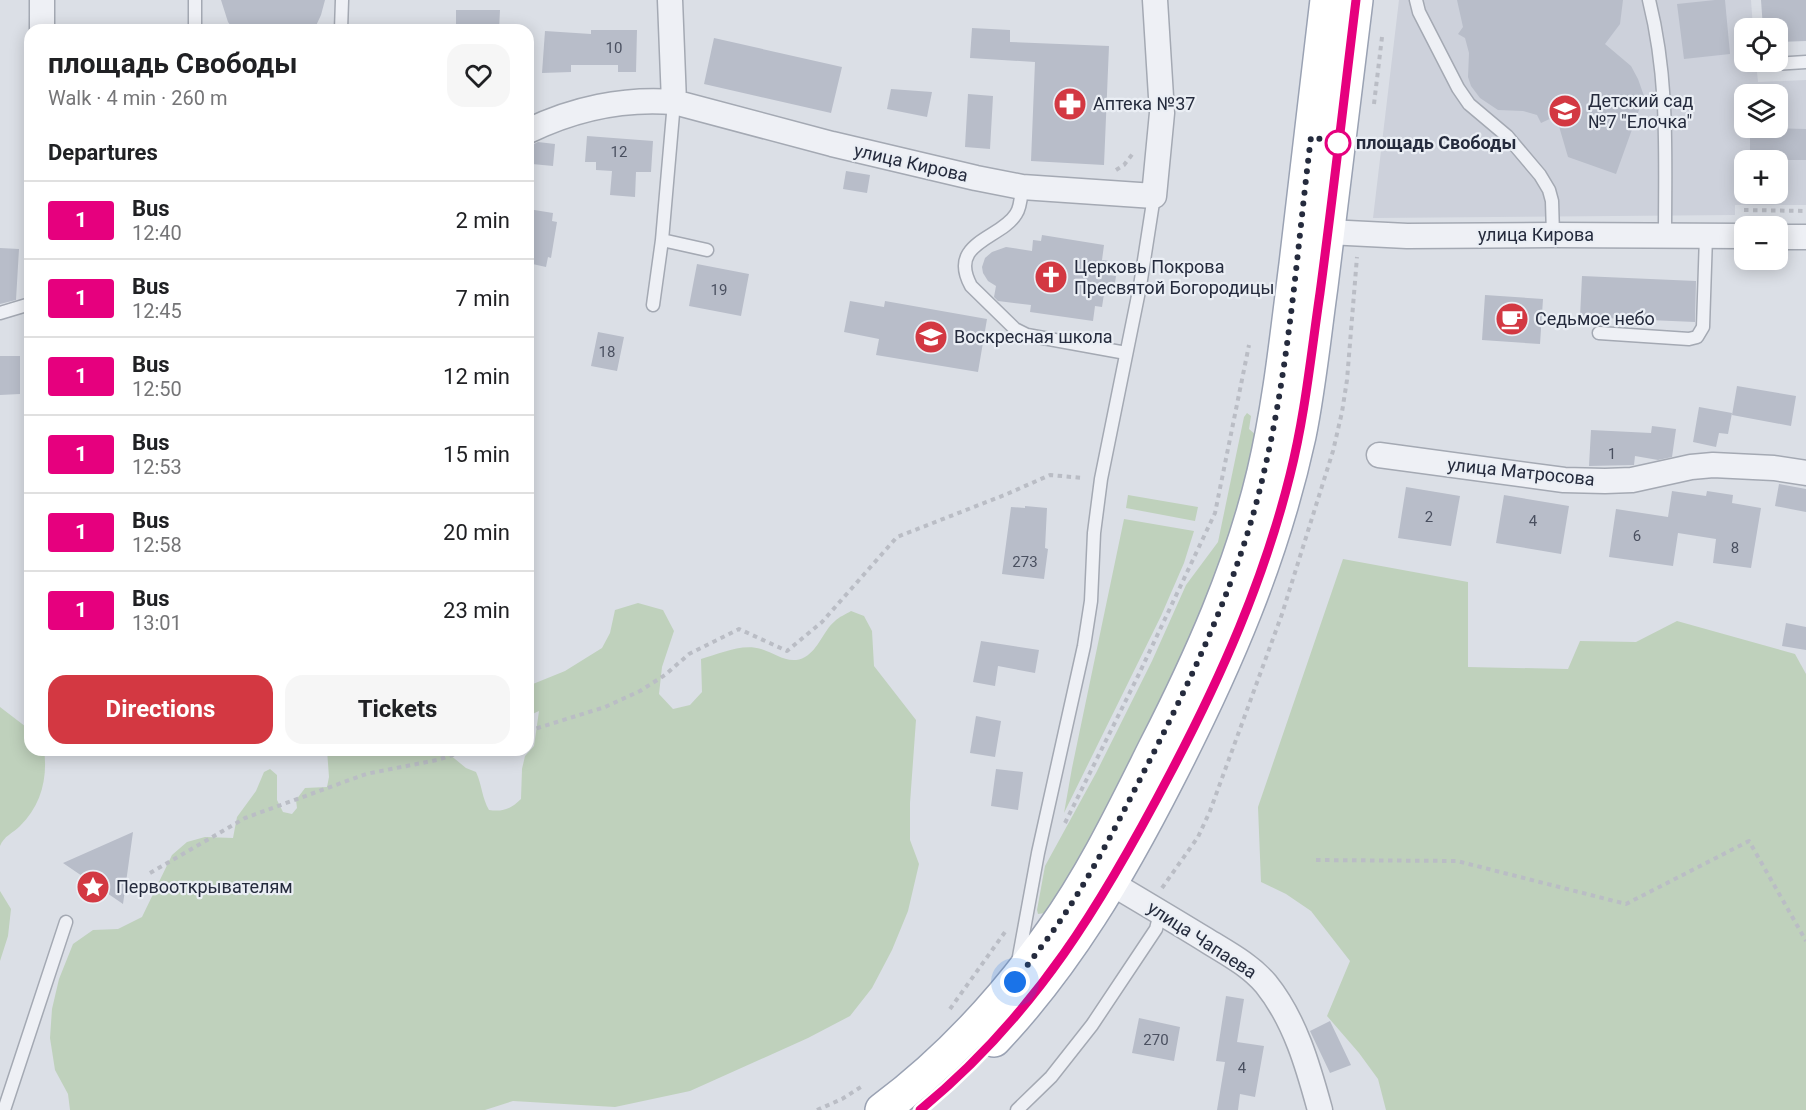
<!DOCTYPE html>
<meta charset="utf-8">
<style>
:root{--surface:#fff;--page:#f6f6f6;--text:#202124;--muted:#757577;--line:#e0e0e0;--accent:#d33842}
body{margin:0;font-family:Roboto,sans-serif;background:var(--page);color:var(--text);height:100vh;display:flex;flex-direction:column;font-size:22px;white-space:nowrap}
*{box-sizing:border-box;margin:0}
p{font-size:20px;color:var(--muted)}
.icon{flex:none;width:33px;height:33px;fill:none;stroke:currentColor;stroke-width:2;stroke-linecap:round;stroke-linejoin:round}
.map{position:relative;flex:1;overflow:hidden}
.details{position:absolute;left:24px;top:24px;width:510px;height:732px;display:flex;flex-direction:column;background:var(--surface);border-radius:18px;box-shadow:0 3px 15px #0003}
.details>*{flex:none}
.badge{padding:0 12px;border-radius:4px;font-size:21px;line-height:39px}
.fabs{position:absolute;left:1734px;top:18px;display:grid;gap:12px}
.fabs a{display:grid;place-items:center;width:54px;height:54px;border-radius:12px;background:var(--surface);box-shadow:0 3px 15px #0003;font-size:30px}
.you{position:absolute;width:30px;height:30px;margin:-15px;border:4px solid #fff;border-radius:50%;background:#1a73e8;box-shadow:0 0 0 9px #1a73e833}
.map>.badge{position:absolute;translate:-50% -50%;box-shadow:0 0 0 3px #fff}
h2{padding:0 24px;font-size:22px;line-height:54px}
.round{display:grid;place-items:center;flex:none;width:63px;height:63px;border-radius:18px;background:var(--page)}
.headline{display:flex;align-items:center;justify-content:space-between;height:102px;padding:0 24px}
h1{font-size:28px;font-weight:700;line-height:45px}
.button{display:flex;gap:12px;margin-top:auto;padding:12px 24px}
.button a{flex:1;height:69px;border-radius:18px;background:var(--accent);color:#fff;font-size:24px;font-weight:700;line-height:69px;text-align:center}
.button a+a{background:var(--page);color:var(--text)}
ul{padding:0;list-style:none}
li{display:flex;align-items:center;gap:18px;height:78px;padding:0 24px;border-top:2px solid var(--line)}
li div{flex:1}
li b{display:block;font-size:22px}
li em{font-style:normal}
li .badge{min-width:66px;font-weight:700;text-align:center}
.map>svg:first-child{display:block}
</style>
<div class="map">
<svg width="1806" height="1110" viewBox="0 0 1806 1110">
<rect width="100%" height="100%" fill="#dbdfe6"/>
<path fill="#cdd1db" fill-rule="evenodd" d="M1399,0H1751L1753,28H1744V62H1756L1758,82L1806,80V205H1735V215L1373,218ZM1744,94H1778V128H1744ZM1744,160H1778V194H1744Z"/>
<path fill="#bfd1bc" d="M1247,413L1251,416L1249,429L1256,435C1235,546 1186,648 1135,749C1107,805 1080,861 1045,913L1038,914L1037,910L1045,866L1096,773L1152,661L1186,585L1218,542L1244,417Z
M1128,495L1198,507L1195,521L1126,508Z
M1124,519L1194,531L1184,563L1161,616L1064,813L1072,768Z
M1343,559L1468,582V667L1568,669L1580,641L1636,642L1677,621L1795,654L1806,674V1110H1386L1378,1079L1359,1053L1327,1016L1350,961L1311,911L1286,894L1261,882L1258,807Z
M638,603L663,610L674,631L662,667L659,694L673,709L690,705L702,692L701,659C719,654 742,643 761,649C775,653 789,666 805,657C819,649 823,631 835,621C839,617 846,614 851,611L864,616L872,631L874,666L916,720L910,803V840L919,864L908,911L892,950L872,988L850,1016L808,1038L690,1091L615,1107L513,1101L485,1110H70L68,1094L55,1070L50,1038L52,1009L59,979L73,944L93,930L118,929L142,917L172,855L187,842L205,837L233,838L237,817L256,791L264,772L270,769L277,775V800L283,812L292,814L297,808L296,800L305,788L327,787L329,777L327,750H444L466,768L476,772C482,785 482,798 489,810C503,812 511,809 521,799L522,769L525,756L534,746L539,711L528,716V686L565,671L602,648L610,633L615,610Z
M0,707L30,730V750H44C48,778 41,806 20,826C13,833 4,836 0,846Z
M0,891L11,909L8,936L0,961Z"/>
<path fill="#b8bdc9" d="M221,0H325L321,15L314,30H234L228,22Z
M1457,0H1623L1620,24L1605,44L1631,66L1638,79L1644,96L1616,174L1568,157L1556,116L1541,123L1537,115L1523,111L1498,110L1480,98L1471,86L1468,77L1469,53L1465,38L1458,34L1463,27Z
M1715,0H1725L1730,54L1684,59L1677,4Z
M1761,0H1806V41L1778,42V28H1763Z
M456,10H500L499,30H456Z
M972,28L1010,30V42L1109,46L1104,165L1031,161L1035,62L970,58Z
M591,30H637L636,72H618V65H571V72L542,73L545,31L591,34Z
M714,38L842,67L831,113L704,84Z
M891,89L932,92L927,117L887,109Z
M968,94L993,96L990,149L965,147Z
M1767,128L1806,129V160H1750V134L1768,132Z
M587,136L653,141L651,172H636L635,197L610,195L612,171L596,170V162H585Z
M538,142L555,144L553,166L532,164L534,144Z
M846,171L870,175L867,193L843,189Z
M528,209L553,213L552,221L557,222L551,258L548,257L546,267L528,263Z
M1042,235L1104,245L1102,260L1110,261L1108,275L1116,276L1113,296L1104,294L1102,307L1095,306L1093,321L1030,312L1031,305L998,301L994,297L996,286L988,281L983,273L982,267L985,258L992,252L1006,247L1032,251L1033,240L1041,241Z
M0,248L19,249L16,300L0,304Z
M697,264L749,274L741,316L689,306Z
M1582,276L1696,281L1695,322L1580,317Z
M1485,295L1543,299L1540,344L1482,340Z
M850,301L884,307L885,301L987,319L978,372L876,355L879,339L844,332Z
M598,332L624,337L617,371L591,366Z
M0,356H20V394L0,395Z
M1737,386L1796,396L1791,426L1732,415Z
M1699,407L1732,413L1728,434L1719,433L1716,447L1693,442Z
M1652,426L1676,429L1672,457L1658,460L1635,456L1634,465L1589,466L1591,430L1651,433Z
M1779,484L1806,489V512L1775,506Z
M1406,487L1460,496L1451,546L1398,538Z
M1672,491L1706,496L1707,491L1733,495L1732,503L1761,508L1751,568L1713,563L1716,539L1678,533L1673,566L1609,557L1616,509L1668,517Z
M1504,495L1569,506L1561,554L1496,543Z
M1025,506L1047,508L1045,548L1048,549L1044,579L1002,574L1011,507L1025,508Z
M1786,623L1806,627V650L1782,646Z
M981,641L1039,650L1035,673L998,666L995,686L973,682Z
M976,716L1001,721L995,757L970,753Z
M996,769L1023,772L1018,810L991,806Z
M133,832L123,904L63,863Z
M1226,996L1244,999L1237,1042L1264,1046L1255,1097L1240,1094L1238,1110H1217L1225,1062L1216,1061Z
M1139,1018L1180,1027L1174,1061L1132,1053Z
M1330,1021L1351,1065L1330,1073L1310,1031Z"/>
<g fill="none" stroke-linecap="round" stroke-linejoin="round">
<g stroke="#a4a9b3" stroke-width="15">
<path id="lane" d="M1416,0L1419,12L1458,88L1469,104L1507,136L1540,175L1549,190L1552,201L1553,235
M1649,0C1669,80 1665,154 1665,235
M195,30V0
M341,30L342,0
M1772,64L1806,62
M1022,187C1021,195 1021,207 1016,214C1001,239 947,242 971,286L1015,329L1027,335L1126,353
M662,240L707,250
M653,305L662,240L674,102
M0,313L30,304
M1599,333L1689,339L1697,337L1703,327L1706,236
M1018,962L1038,853L1084,646L1091,601L1094,533L1101,479L1140,286L1154,196
M4,1110L66,922
M1017,1110L1051,1077L1092,1025L1156,929L1158,921L1156,910"/>
</g>
<g stroke="#a4a9b3" stroke-width="27">
<path id="street" d="M42,30V0
M674,102L832,144L976,178L1022,187L1154,196L1162,113L1155,0
M528,131C573,109 624,98 674,102L670,0
M1328,232L1407,236L1553,235L1744,236
M1778,237H1806
M1379,455L1564,480L1605,481L1632,480L1691,467L1713,465L1774,468L1806,473
M1111,883C1143,902 1175,921 1206,940C1227,953 1250,965 1266,984C1295,1020 1308,1066 1320,1110"/>
</g>
<g stroke="#9aa2b3" stroke-width="36">
<path id="primary" d="M994,1040C1067,963 1120,872 1168,778C1225,667 1272,559 1299,436C1309,387 1314,336 1321,286C1333,191 1344,95 1356,0
M882,1110C949,1060 1004,1000 1052,932C1093,875 1124,810 1155,748C1200,660 1241,569 1264,472C1280,404 1287,334 1296,264C1306,176 1317,88 1327,0"/>
</g>
<path stroke="#babdc5" stroke-width="4" stroke-dasharray="4.5 4.5" stroke-linecap="butt" d="M1374,104L1382,37
M1116,170L1124,165L1134,152
M1744,210L1806,211
M528,731L605,707L640,691L665,675L689,654L739,629L787,651L822,622L897,537L1007,494L1050,475L1083,478
M1065,823L1138,676L1215,513L1249,345
M1316,860L1457,861L1626,904L1749,841L1806,941
M150,873L245,818L366,774L437,760L468,750
M1162,888L1198,837L1210,811L1282,614L1333,451L1342,412L1347,380L1357,257
M950,1009L1005,932
M817,1110L842,1099L864,1085"/>
<use href="#lane" stroke="#eef0f5" stroke-width="12"/>
<use href="#street" stroke="#eef0f5" stroke-width="24"/>
<use href="#primary" stroke="#fff" stroke-width="33"/>
</g>
<g fill="none" stroke-linecap="round" stroke-linejoin="round">
<g stroke="#fff" stroke-width="14">
<path id="line" d="M920,1110C1036,1015 1103,902 1171,772C1221,677 1264,580 1290,475C1305,416 1311,354 1320,293C1333,196 1344,98 1356,0"/>
</g>
<use href="#line" stroke="#e6007e" stroke-width="9"/>
<path stroke="#252b3d" stroke-width="6" stroke-dasharray="0 10.8" d="M1015,982C1027,965 1041,948 1053,931C1093,875 1123,812 1154,752C1199,663 1242,570 1264,472C1290,362 1297,249 1311,137L1338,143"/>
</g>
<defs>
<g id="pharmacy-disc" transform="scale(1.725)"><circle r="9.5" fill="#d33842" stroke="#eaeef4"/><path d="M-2-6h4v4h4v4h-4v4h-4v-4h-4v-4h4Z" fill="#fff"/></g>
<g id="school-disc" transform="scale(1.725)"><circle r="9.5" fill="#d33842" stroke="#eaeef4"/><path d="M0-5L7-2L0 1L-7-2ZM-4 1L0 2.5L4 1V4Q0 6-4 4Z" fill="#fff"/></g>
<g id="church-disc" transform="scale(1.725)"><circle r="9.5" fill="#d33842" stroke="#eaeef4"/><path d="M-1.2-6h2.4v3.5h3.3v2.4h-3.3V6h-2.4V-.1h-3.3v-2.4h3.3Z" fill="#fff"/></g>
<g id="cafe-disc" transform="scale(1.725)"><circle r="9.5" fill="#d33842" stroke="#eaeef4"/><path d="M-5.5-4.5H6V0H3Q3 3.5 0 3.5H-2.5Q-5.5 3.5-5.5 0ZM3-3.2v2h1.7v-2ZM-6 4.5H4V6H-6Z" fill="#fff"/></g>
<g id="sight-disc" transform="scale(1.725)"><circle r="9.5" fill="#d33842" stroke="#eaeef4"/><path d="M0-6L1.8-2.2L6-1.7L2.9 1.2L3.7 5.4L0 3.3L-3.7 5.4L-2.9 1.2L-6-1.7L-1.8-2.2Z" fill="#fff"/></g>
</defs>
<g fill-rule="evenodd">
<use href="#pharmacy-disc" x="1070" y="104"/>
<use href="#school-disc" x="1565" y="111"/>
<use href="#church-disc" x="1051" y="277"/>
<use href="#cafe-disc" x="1512" y="319"/>
<use href="#school-disc" x="931" y="337"/>
<use href="#sight-disc" x="93" y="887"/>
</g>
<circle fill="#fff" stroke="#e6007e" stroke-width="3" cx="1338" cy="143" r="12"/>
<g text-anchor="middle" stroke-width="4.5" stroke-linejoin="round" paint-order="stroke">
<g font-size="15" fill="#4a5060">
<text x="614" y="53">10</text>
<text x="619" y="157">12</text>
<text x="719" y="295">19</text>
<text x="607" y="357">18</text>
<text x="1612" y="459">1</text>
<text x="1429" y="522">2</text>
<text x="1533" y="526">4</text>
<text x="1637" y="541">6</text>
<text x="1735" y="553">8</text>
<text x="1025" y="567">273</text>
<text x="1156" y="1045">270</text>
<text x="1242" y="1073">4</text>
</g>
<g font-size="18" fill="#252b3d" stroke="#eaeef4" text-anchor="start">
<text x="1588" y="107">Детский сад<tspan x="1588" dy="21">№7 "Елочка"</tspan></text>
<text x="1093" y="110">Аптека №37</text>
<text x="1074" y="273">Церковь Покрова<tspan x="1074" dy="21">Пресвятой Богородицы</tspan></text>
<text x="1535" y="325">Седьмое небо</text>
<text x="954" y="343">Воскресная школа</text>
<text x="116" y="893">Первооткрывателям</text>
</g>
<g font-size="18" font-weight="bold" fill="#252b3d" stroke="#eaeef4" text-anchor="start">
<text x="1356" y="149">площадь Свободы</text>
</g>
<g font-size="18" fill="#252b3d" stroke="#eaeef4">
<text transform="translate(911 163) rotate(13)" y="6">улица Кирова</text>
<text x="1536" y="241">улица Кирова</text>
<text transform="translate(1521 472) rotate(6)" y="6">улица Матросова</text>
<text transform="translate(1202 940) rotate(33)" y="6">улица Чапаева</text>
</g>
</g>
</svg>
<div class="fabs">
<a><svg class="icon" aria-label="locate" viewBox="0 0 24 24"><circle cx="12" cy="12" r="6"/><path d="M12 2v4M12 18v4M2 12h4M18 12h4"/></svg></a>
<a><svg class="icon" aria-label="layers" viewBox="0 0 24 24"><path d="M12 4l9 5-9 5-9-5zM3 14l9 5 9-5"/></svg></a>
<a>+</a>
<a>−</a>
</div>
<div class="you" style="left:1015px;top:982px"></div>
<section class="details">
<div class="headline"><div><h1>площадь Свободы</h1><p>Walk · 4 min · 260 m</p></div><a class="round"><svg class="icon" aria-label="heart" viewBox="0 0 24 24"><path d="M12 20l-8-8c-3-5 5-10 8-4 3-6 11-1 8 4z"/></svg></a></div>
<h2>Departures</h2>
<ul>
<li><span class="badge" style="background:#e6007e;color:#fff">1</span><div><b>Bus</b><p>12:40</p></div><em>2 min</em></li>
<li><span class="badge" style="background:#e6007e;color:#fff">1</span><div><b>Bus</b><p>12:45</p></div><em>7 min</em></li>
<li><span class="badge" style="background:#e6007e;color:#fff">1</span><div><b>Bus</b><p>12:50</p></div><em>12 min</em></li>
<li><span class="badge" style="background:#e6007e;color:#fff">1</span><div><b>Bus</b><p>12:53</p></div><em>15 min</em></li>
<li><span class="badge" style="background:#e6007e;color:#fff">1</span><div><b>Bus</b><p>12:58</p></div><em>20 min</em></li>
<li><span class="badge" style="background:#e6007e;color:#fff">1</span><div><b>Bus</b><p>13:01</p></div><em>23 min</em></li>
</ul>
<div class="button"><a>Directions</a><a>Tickets</a></div>
</section>
</div>
